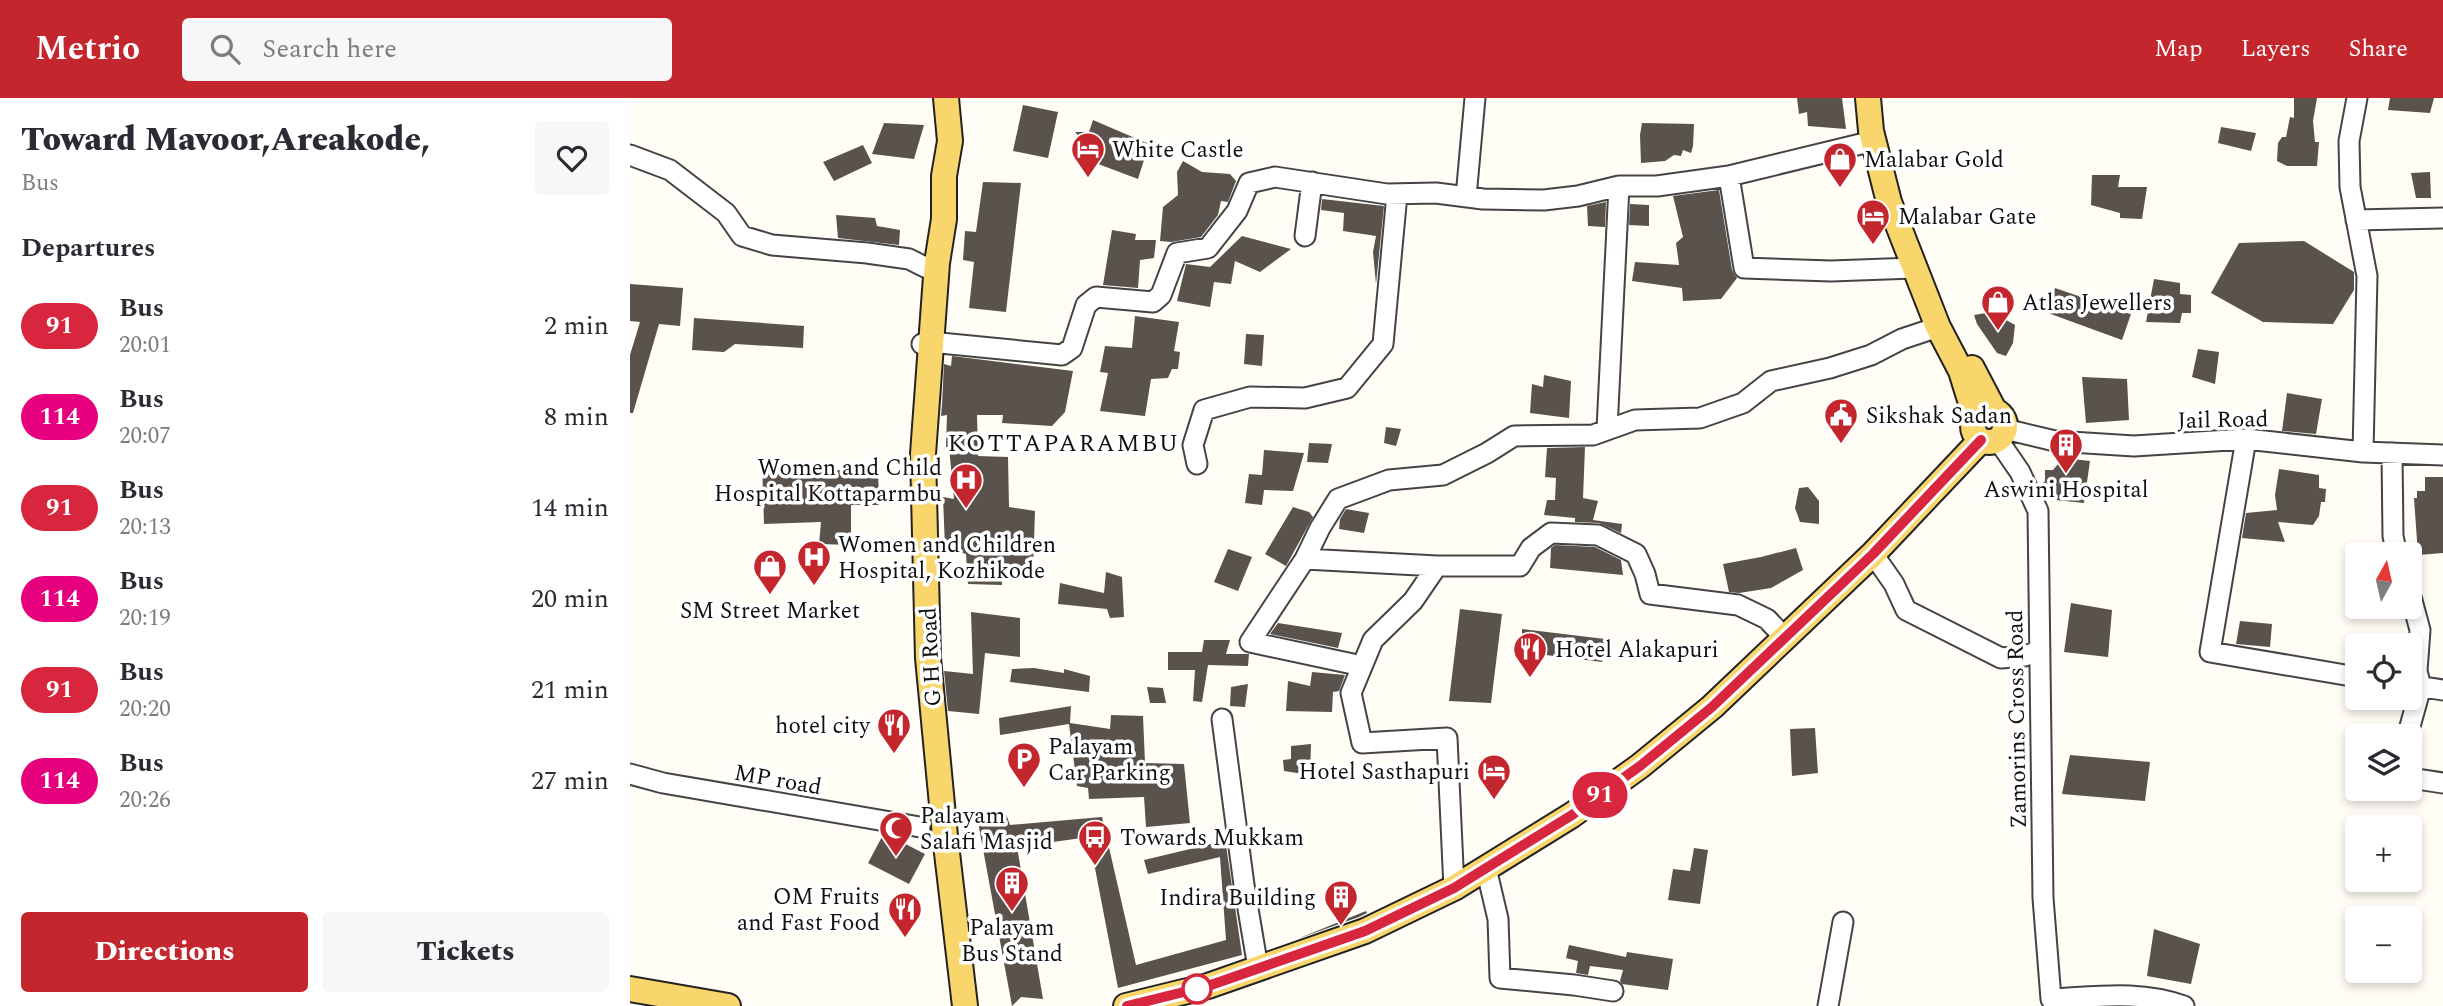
<!DOCTYPE html>
<meta charset="utf-8">
<style>
:root{--surface:#fff;--page:#f7f7f7;--text:#2b2b33;--muted:#7c7c81;--accent:#c4262e}
body{margin:0;font-family:Spectral,serif;background:var(--page);color:var(--text);height:100vh;display:flex;flex-direction:column;font-size:26px;white-space:nowrap}
*{box-sizing:border-box;margin:0}
p{font-size:23px;color:var(--muted)}
.icon{flex:none;width:38px;height:38px;fill:none;stroke:currentColor;stroke-width:2;stroke-linecap:round;stroke-linejoin:round}
.map{position:relative;flex:1;overflow:hidden}
.panel{display:flex;flex-direction:column;background:var(--surface);width:630px}
.panel>*{flex:none}
.badge{padding:0 14px;border-radius:23px;font-size:24px;line-height:46px}
.needle{width:46px;rotate:8deg}
.fabs{position:absolute;left:1715px;top:444px;display:grid;gap:14px}
.fabs a{display:grid;place-items:center;width:77px;height:77px;border-radius:7px;background:var(--surface);box-shadow:0 4px 10px #0003;font-size:35px}
.map>.badge{position:absolute;translate:-50% -50%;box-shadow:0 0 0 4px #fff}
h2{padding:0 21px;font-size:26px;line-height:63px}
.round{display:grid;place-items:center;flex:none;width:74px;height:74px;border-radius:7px;background:var(--page)}
.headline{display:flex;align-items:center;justify-content:space-between;height:119px;padding:0 21px}
h1{font-size:33px;font-weight:800;line-height:52px}
.cta{display:flex;gap:14px;margin-top:auto;padding:14px 21px}
.cta a{flex:1;height:80px;border-radius:7px;background:var(--accent);color:#fff;font-size:28px;font-weight:800;line-height:80px;text-align:center}
.cta a+a{background:var(--page);color:var(--text)}
ul{padding:0;list-style:none}
li{display:flex;align-items:center;gap:21px;height:91px;padding:0 21px}
li div{flex:1}
li b{display:block;font-size:26px}
li em{font-style:normal}
li .badge{min-width:77px;font-weight:700;text-align:center}
header{display:flex;align-items:center;gap:42px;box-sizing:border-box;height:98px;padding:0 35px;background:var(--accent);color:#fff}
header strong{font-size:33px}
nav{display:flex;gap:38px;margin-inline-start:auto;font-size:24px}
.search{width:490px;height:63px;background:var(--page);display:flex;align-items:center;gap:18px;box-sizing:border-box;padding:0 24px;border-radius:7px;color:var(--muted);font-size:26px}
main{display:flex;flex:1;min-height:0}
.map>svg:first-child{display:block}
</style>
<header>
<strong>Metrio</strong>
<div class="search"><svg class="icon" aria-label="search" viewBox="0 0 24 24"><circle cx="10" cy="10" r="6"/><path d="M15 15l6 6"/></svg>Search here</div>
<nav><a>Map</a><a>Layers</a><a>Share</a></nav>
</header>
<main>
<section class="panel">
<div class="headline"><div><h1>Toward Mavoor,Areakode,</h1><p>Bus</p></div><a class="round"><svg class="icon" aria-label="heart" viewBox="0 0 24 24"><path d="M12 20l-8-8c-3-5 5-10 8-4 3-6 11-1 8 4z"/></svg></a></div>
<h2>Departures</h2>
<ul>
<li><span class="badge" style="background:#d7263d;color:#fff">91</span><div><b>Bus</b><p>20:01</p></div><em>2 min</em></li>
<li><span class="badge" style="background:#e6007e;color:#fff">114</span><div><b>Bus</b><p>20:07</p></div><em>8 min</em></li>
<li><span class="badge" style="background:#d7263d;color:#fff">91</span><div><b>Bus</b><p>20:13</p></div><em>14 min</em></li>
<li><span class="badge" style="background:#e6007e;color:#fff">114</span><div><b>Bus</b><p>20:19</p></div><em>20 min</em></li>
<li><span class="badge" style="background:#d7263d;color:#fff">91</span><div><b>Bus</b><p>20:20</p></div><em>21 min</em></li>
<li><span class="badge" style="background:#e6007e;color:#fff">114</span><div><b>Bus</b><p>20:26</p></div><em>27 min</em></li>
</ul>
<div class="cta"><a>Directions</a><a>Tickets</a></div>
</section>
<div class="map">
<svg width="1813" height="908" viewBox="0 0 1813 908">
<rect width="100%" height="100%" fill="#fffdf5"/>
<path fill="#5a524d" d="M1167,0H1212L1216,31L1178,28L1177,14L1169,16Z
M1664,0H1687L1683,23L1685,44H1689L1687,68H1657L1647,63L1648,45L1652,39H1656L1660,19L1664,20Z
M1760,0H1804L1800,15L1758,12Z
M393,7L428,14L418,60L383,53Z
M463,22L519,46L508,81L447,58L455,45L445,34H459Z
M254,25L294,27L284,61L242,56Z
M1012,25L1064,26L1063,48L1061,55L1053,52L1051,58L1044,57L1035,63L1011,65L1010,37Z
M1591,29L1626,35L1621,53L1588,45Z
M233,47L242,65L204,83L193,64Z
M553,63L572,74L600,76L606,83L598,104L591,103L588,117L571,139L541,144L530,143L533,109L548,97L547,74Z
M1800,74L1801,100H1786L1781,75Z
M1462,77H1490L1488,89H1517L1512,121L1490,120V115L1461,107Z
M353,84L391,85L376,214L339,210L344,164L333,162L335,133L346,134Z
M1089,92L1102,172L1107,180L1091,201L1053,203L1052,190L1002,183L1005,164L1049,167L1046,145L1053,139L1043,98Z
M692,101L754,108L746,186L743,154L746,138L713,133L714,115L691,112Z
M976,104L975,129L958,128L957,108Z
M1000,106L1019,107V128L999,127Z
M206,117L245,120L247,128L270,132L269,147L208,140Z
M482,132L506,136L505,142H526L524,160L510,162L508,190L473,187Z
M612,138L661,151L630,174L605,163L601,186L584,184L580,209L547,203L556,166L580,169Z
M1674,143L1724,174V192L1703,226L1633,224L1581,195L1609,145Z
M1524,181L1550,185V196L1561,197V215H1552L1550,225L1516,224Z
M0,186L53,190L50,228L29,226L3,315H0V257L10,224L0,223Z
M1425,190L1501,216L1492,242L1418,215Z
M1362,214L1385,227L1383,245L1376,258L1367,255L1347,226L1344,217Z
M505,218L549,224L544,253L550,254L548,271H542L538,280L521,281L515,318L470,313L478,275L470,274L475,248L502,250Z
M64,220L174,228L173,250L105,246L94,254L62,252Z
M616,236L634,237L632,268L614,266Z
M1568,251L1589,254L1585,286L1562,279Z
M322,258L443,273L435,314L422,328L372,325L373,317H347L348,358L378,359L379,409L405,413L403,473L372,465V487L338,486L336,456L315,450L313,399L324,401L319,349H316L317,317L311,318L312,306L314,266L321,268Z
M914,277L941,283L939,320L900,315L902,286L913,289Z
M1452,279L1497,281L1499,322L1456,325Z
M1657,295L1692,301L1686,336L1652,333Z
M756,329L771,331L766,348L754,345Z
M679,345L702,346L698,365L677,364Z
M955,349L953,400L968,403L963,422L992,426L991,435L969,425L945,424V420L914,417L917,402H925L926,380L915,379L917,350Z
M634,352L674,355L663,393L634,392L632,407L615,405L619,376L632,377Z
M1433,360L1460,363L1454,405L1416,401L1412,391L1411,386L1415,383V372H1423Z
M132,362H151L152,374L248,371L249,407H221V447L189,446L191,424L134,426Z
M1649,371L1689,377V390L1696,391L1695,404H1691L1689,418L1683,427L1648,424L1655,444L1612,440L1616,415L1647,412L1645,397Z
M1795,379H1813V455L1788,457L1784,400H1787V393H1795Z
M1178,389L1189,403V426L1170,424L1165,410L1169,390Z
M663,409L679,414L683,419L656,468L635,456Z
M716,411L739,415L734,435L709,431L710,421Z
M925,447L965,449L991,462L993,477L920,470L921,450Z
M1166,450L1173,472L1141,490L1109,495L1099,494L1093,466L1131,459Z
M598,451L622,459L608,493L584,484Z
M476,474L492,479L494,519L480,520L477,511L428,506L430,485L474,495Z
M1441,505L1482,512L1478,559L1434,554Z
M830,511L872,516L861,605L819,603Z
M341,514L390,520V559L355,555L349,616L318,613L314,573L343,576Z
M1610,523L1642,526L1640,549L1606,546Z
M648,525L712,535L708,550L640,536Z
M892,531L975,541L972,564L892,554Z
M574,542H600L596,556H619L618,568L578,567L572,604L563,603L565,572H538V554H572Z
M404,570L434,575V571L460,578L459,594L380,584L382,571Z
M682,574L715,577L709,593L703,594L702,614L656,613L658,583L680,588Z
M618,586L615,609L600,608L601,589Z
M517,589L533,590L536,605H520Z
M441,608L440,625L480,631L481,617L513,618L515,665L554,666L560,725L516,729L514,699L459,701L458,690L447,688L439,626L370,637L369,620Z
M1185,630L1188,675L1162,678L1160,631Z
M681,646L680,677L654,673L653,662L661,661V648Z
M1440,657L1520,664L1515,703L1432,696Z
M376,716L380,727L472,719L506,867L596,842L590,759L518,776L514,762L581,746V748L596,747L612,857L488,890L459,739L387,749L413,901L391,899L382,908L348,724Z
M254,735L295,756L279,786L238,765Z
M1064,750L1078,752L1070,806L1038,802L1043,771L1060,773Z
M736,813L737,815L729,819L667,841Z
M1524,831L1570,846L1561,886L1517,878Z
M939,847L996,859L997,854L1043,861L1038,892L992,886L990,883L993,872L960,868L958,877L946,875L948,863L936,860Z"/>
<g fill="none" stroke-linecap="round" stroke-linejoin="round">
<g stroke="#444" stroke-width="23">
<path id="minor" d="M1727,0L1719,43L1720,89L1737,178L1733,354
M0,57L40,72L96,115L112,138L142,147L237,155L279,161L297,170
M1099,78L1243,43
M836,99L845,0
M1726,122L1813,120
M675,138L682,84
M292,246L300,244L432,257L442,250L456,207L466,199L523,204L531,197L547,155L578,150L607,113L619,85L645,79L757,96L806,95L853,101L914,102L948,98L989,88H1027L1099,78L1114,170L1201,173L1284,170
M977,331L989,88
M1375,331L1425,343L1504,348L1616,341L1733,354L1813,357
M1616,341L1580,554L1727,579
M1368,342L1390,374L1408,413L1413,800L1421,901L1426,908
M1762,355L1763,438L1767,457
M567,366L563,347L574,312L620,299L675,300L717,290L753,246L767,96
M1243,456L1264,486L1276,512L1371,560L1395,558L1410,552
M675,461L690,430L708,401L759,382L813,377L857,355L884,338L963,337L1005,322L1070,320L1113,305L1141,283L1200,270L1241,257L1272,241L1308,229
M807,468L783,503L743,542L721,595L732,645L817,640L824,790
M732,568L620,544L675,461L807,468H890L901,450L921,435L968,437L1006,456L1015,476L1020,496L1108,507L1137,521L1155,540
M1780,587L1813,592
M592,621L614,787L628,870
M1777,639L1791,589L1787,573L1790,532L1780,495
M0,676L33,685L290,729
M1780,680L1813,685
M856,770L868,821L870,880L944,887L983,893
M1421,901C1467,899 1509,892 1554,908
M1198,908L1213,824"/>
</g>
<g stroke="#222" stroke-width="28">
<path id="major" d="M316,0L320,43L314,78V121L307,165L293,356L298,560L315,738L335,908
M1238,0L1241,33L1259,104L1308,229L1331,273L1345,318
M1342,270L1364,312
M1343 328a16 16 0 1 1 32 0a16 16 0 1 1-32 0Z
M0,891L98,908
M496,908L578,888L735,833L824,790L942,717L1010,668L1082,609L1243,456L1351,342"/>
</g>
<use href="#minor" stroke="#fff" stroke-width="19"/>
<use href="#major" stroke="#f9d66b" stroke-width="24"/>
</g>
<g fill="none" stroke-linecap="round" stroke-linejoin="round">
<g stroke="#fff" stroke-width="16">
<path id="line" d="M497,908L578,888L735,833L824,790L942,717L1010,668L1082,609L1243,456L1351,342"/>
</g>
<use href="#line" stroke="#d7263d" stroke-width="10"/>
</g>
<defs>
<g id="hotel-pin" transform="scale(1.75)"><path d="M0 17L-7.5 6A9.5 9.5 0 1 1 7.5 6Z" fill="#c4262e" stroke="#fff"/><path d="M-6-4.5h1.5V1H6V5H4.5V3h-9V5H-6ZM-4 0a1.8 1.8 0 1 1 3.6 0ZM.5 0V-2.5h3Q6-2.5 6 0Z" fill="#fff"/></g>
<g id="shop-pin" transform="scale(1.75)"><path d="M0 17L-7.5 6A9.5 9.5 0 1 1 7.5 6Z" fill="#c4262e" stroke="#fff"/><path d="M-5-2.5h2.3a2.7 3.5 0 0 1 5.4 0H5L5.5 6h-11ZM-1.5-2.5h3a1.5 2.3 0 0 0-3 0Z" fill="#fff"/></g>
<g id="civic-pin" transform="scale(1.75)"><path d="M0 17L-7.5 6A9.5 9.5 0 1 1 7.5 6Z" fill="#c4262e" stroke="#fff"/><path d="M-.6-6.5H3V-4.5H.6V-3L4-1V1h2V6H-6V1h2V-1L-.6-3ZM-1.2 2.5V6h2.4V2.5Z" fill="#fff"/></g>
<g id="building-pin" transform="scale(1.75)"><path d="M0 17L-7.5 6A9.5 9.5 0 1 1 7.5 6Z" fill="#c4262e" stroke="#fff"/><path d="M-4-6H4V6H1V3H-1V6H-4ZM-2.5-4.3h1.7v1.8h-1.7ZM.8-4.3h1.7v1.8H.8ZM-2.5-1h1.7V.8h-1.7ZM.8-1h1.7V.8H.8Z" fill="#fff"/></g>
<g id="hospital-pin" transform="scale(1.75)"><path d="M0 17L-7.5 6A9.5 9.5 0 1 1 7.5 6Z" fill="#c4262e" stroke="#fff"/><path d="M-5-5h3v3.5h4V-5h3V5h-3V1.5h-4V5h-3Z" fill="#fff"/></g>
<g id="restaurant-pin" transform="scale(1.75)"><path d="M0 17L-7.5 6A9.5 9.5 0 1 1 7.5 6Z" fill="#c4262e" stroke="#fff"/><path d="M-5-6h1v4h1v-4h1v4h1v-4h1v5L-1.5 .5V6h-2V.5L-5-1ZM5-6V6H3V1.5H1.5Q1.5-4 5-6Z" fill="#fff"/></g>
<g id="parking-pin" transform="scale(1.75)"><path d="M0 17L-7.5 6A9.5 9.5 0 1 1 7.5 6Z" fill="#c4262e" stroke="#fff"/><path d="M-3.5-5.5H1a3.5 3.5 0 0 1 0 7H-1V5.5H-3.5ZM-1-3.4V-.6H.8a1.4 1.4 0 0 0 0-2.8Z" fill="#fff"/></g>
<g id="mosque-pin" transform="scale(1.75)"><path d="M0 17L-7.5 6A9.5 9.5 0 1 1 7.5 6Z" fill="#c4262e" stroke="#fff"/><path d="M3.5-4.9A6 6 0 1 0 3.5 4.9A5 5 0 1 1 3.5-4.9Z" fill="#fff"/></g>
<g id="bus-pin" transform="scale(1.75)"><path d="M0 17L-7.5 6A9.5 9.5 0 1 1 7.5 6Z" fill="#c4262e" stroke="#fff"/><path d="M-5-6H5V4H4V6H2V4H-2V6H-4V4H-5ZM-3.5-4V0h7V-4ZM-3.5 1.2v1.5H-2V1.2ZM2 1.2v1.5H3.5V1.2Z" fill="#fff"/></g>
</defs>
<g fill-rule="evenodd">
<use href="#hotel-pin" x="458" y="51"/>
<use href="#shop-pin" x="1210" y="61"/>
<use href="#hotel-pin" x="1243" y="118"/>
<use href="#shop-pin" x="1368" y="204"/>
<use href="#civic-pin" x="1211" y="317"/>
<use href="#building-pin" x="1436" y="347"/>
<use href="#hospital-pin" x="336" y="382"/>
<use href="#hospital-pin" x="184" y="459"/>
<use href="#shop-pin" x="140" y="468"/>
<use href="#restaurant-pin" x="900" y="551"/>
<use href="#restaurant-pin" x="264" y="627"/>
<use href="#parking-pin" x="394" y="661"/>
<use href="#hotel-pin" x="864" y="673"/>
<use href="#mosque-pin" x="266" y="730"/>
<use href="#bus-pin" x="465" y="739"/>
<use href="#building-pin" x="382" y="785"/>
<use href="#building-pin" x="711" y="799"/>
<use href="#restaurant-pin" x="275" y="811"/>
</g>
<circle fill="#fff" stroke="#d7263d" stroke-width="3.5" cx="567" cy="891" r="14"/>
<g text-anchor="middle" stroke-width="7" stroke-linejoin="round" paint-order="stroke">
<g font-size="23" fill="#111" stroke="#fff" text-anchor="start">
<text x="482" y="59">White Castle</text>
<text x="1234" y="69">Malabar Gold</text>
<text x="1268" y="126">Malabar Gate</text>
<text x="1392" y="212">Atlas Jewellers</text>
<text x="1236" y="325">Sikshak Sadan</text>
<text x="312" y="377" text-anchor="end">Women and Child<tspan x="312" dy="26">Hospital Kottaparmbu</tspan></text>
<text x="1436" y="399" text-anchor="middle">Aswini Hospital</text>
<text x="208" y="454">Women and Children<tspan x="208" dy="26">Hospital, Kozhikode</tspan></text>
<text x="140" y="520" text-anchor="middle">SM Street Market</text>
<text x="925" y="559">Hotel Alakapuri</text>
<text x="240" y="635" text-anchor="end">hotel city</text>
<text x="418" y="656">Palayam<tspan x="418" dy="26">Car Parking</tspan></text>
<text x="840" y="681" text-anchor="end">Hotel Sasthapuri</text>
<text x="290" y="725">Palayam<tspan x="290" dy="26">Salafi Masjid</tspan></text>
<text x="490" y="747">Towards Mukkam</text>
<text x="250" y="806" text-anchor="end">OM Fruits<tspan x="250" dy="26">and Fast Food</tspan></text>
<text x="686" y="807" text-anchor="end">Indira Building</text>
<text x="382" y="837" text-anchor="middle">Palayam<tspan x="382" dy="26">Bus Stand</tspan></text>
</g>
<g font-size="23" fill="#111" stroke="#fff">
<text transform="translate(1593 321) rotate(-1)" y="8">Jail Road</text>
<text transform="translate(300 559) rotate(-93)" y="8">G H Road</text>
<text transform="translate(1386 621) rotate(-91)" y="8">Zamorins Cross Road</text>
<text transform="translate(148 681) rotate(10)" y="8">MP road</text>
</g>
<g font-size="24" letter-spacing="2" fill="#111" stroke="#fff">
<text x="434" y="353">KOTTAPARAMBU</text>
</g>
</g>
</svg>
<div class="fabs">
<a><svg class="needle" viewBox="-14 -14 28 28"><path d="M0-13l5 13h-10z" fill="#e53935"/><path d="M0 13l5-13h-10z" fill="#7c7c81"/></svg></a>
<a><svg class="icon" aria-label="locate" viewBox="0 0 24 24"><circle cx="12" cy="12" r="6"/><path d="M12 2v4M12 18v4M2 12h4M18 12h4"/></svg></a>
<a><svg class="icon" aria-label="layers" viewBox="0 0 24 24"><path d="M12 4l9 5-9 5-9-5zM3 14l9 5 9-5"/></svg></a>
<a>+</a>
<a>−</a>
</div>
<b class="badge" style="left:970px;top:697px;background:#d7263d;color:#fff">91</b>
</div>
</main>
